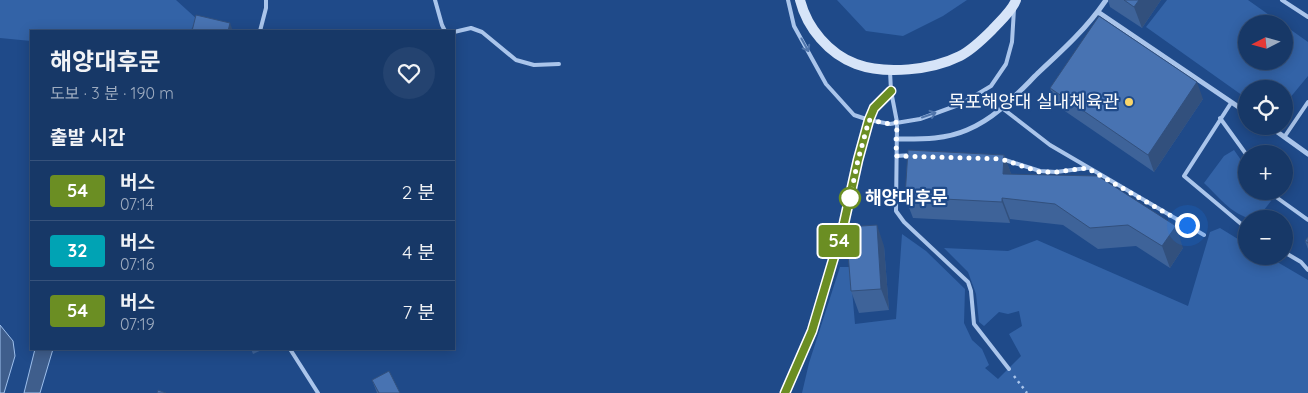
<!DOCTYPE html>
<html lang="ko">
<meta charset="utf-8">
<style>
:root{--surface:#173867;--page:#244370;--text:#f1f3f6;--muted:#9eacc0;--line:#36527b}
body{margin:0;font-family:Quicksand,"Noto Sans KR",sans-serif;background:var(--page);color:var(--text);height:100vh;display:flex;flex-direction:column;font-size:19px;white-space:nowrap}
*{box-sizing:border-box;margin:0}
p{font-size:16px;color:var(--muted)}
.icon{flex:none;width:28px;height:28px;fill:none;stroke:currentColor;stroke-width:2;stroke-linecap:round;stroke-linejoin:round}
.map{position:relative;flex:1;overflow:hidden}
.details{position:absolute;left:30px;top:30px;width:425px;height:320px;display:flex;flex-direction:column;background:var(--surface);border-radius:0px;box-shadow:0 2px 12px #0003,0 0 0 1px var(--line)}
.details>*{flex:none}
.badge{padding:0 10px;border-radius:4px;font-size:18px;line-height:32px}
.needle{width:32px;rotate:264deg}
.buttons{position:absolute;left:1238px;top:15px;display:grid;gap:10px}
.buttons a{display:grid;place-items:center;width:55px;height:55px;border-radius:50%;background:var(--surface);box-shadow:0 2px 12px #0003,0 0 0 1px var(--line);font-size:25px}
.you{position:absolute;width:25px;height:25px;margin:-12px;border:4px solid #fff;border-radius:50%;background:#1a73e8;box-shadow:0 0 0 8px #1a73e833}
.map>.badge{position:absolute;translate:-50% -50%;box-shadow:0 0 0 2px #fff}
h2{padding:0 20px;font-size:19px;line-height:45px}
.round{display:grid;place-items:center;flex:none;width:52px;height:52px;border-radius:26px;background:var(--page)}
.summary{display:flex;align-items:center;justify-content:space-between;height:85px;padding:0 20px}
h1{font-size:24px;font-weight:700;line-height:38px}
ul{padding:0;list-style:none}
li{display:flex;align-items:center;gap:15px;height:60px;padding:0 20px;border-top:1px solid var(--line)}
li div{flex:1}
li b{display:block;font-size:19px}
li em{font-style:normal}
li .badge{min-width:55px;font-weight:700;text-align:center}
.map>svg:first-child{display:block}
</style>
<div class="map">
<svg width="1308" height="393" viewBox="0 0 1308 393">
<rect width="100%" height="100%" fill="#1f4a89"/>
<path fill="#3363a7" d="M0,0H176L198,20L190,31H31V41L0,38Z
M837,0H967L943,16L903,36L866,31Z
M1167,0H1248L1282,24H1246V61H1284V25L1308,42V76L1284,105V89H1246V98L1146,27Z
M1234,150L1246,167V191H1263L1271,201L1257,219C1235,219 1219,197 1204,183L1224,156Z
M1220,228L1246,244V256H1267L1308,280V393H802L809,363L840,267H850L855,324L896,319L902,234L926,251L965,289L964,323L972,340L982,349L989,365L985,368L998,379L1021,356L1009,334L1022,326L1019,311L1008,314L999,312L984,326L979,322L976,294L968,272L944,248L1008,251L1037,240L1188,306L1210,232Z"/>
<path fill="#3f5e8c" stroke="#9ec0ed" d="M0,325L13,341L15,356L4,393H0Z
M35,349H53L40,393H24Z"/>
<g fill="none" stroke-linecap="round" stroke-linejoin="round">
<path stroke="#aac5eb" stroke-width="2.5" stroke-dasharray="2.5 4" stroke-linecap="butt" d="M1014,376L1027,393"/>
<path stroke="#aac5eb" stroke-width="4" d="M435,0L442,25L445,31
M788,0L794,26L826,84L854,115L869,120L890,124L920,119L961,104L991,86L1006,64L1012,42L1014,9
M1282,0L1308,17
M260,31L266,8V0
M454,32L471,28L482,32L516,60L534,65L559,64
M890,71L891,91L897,122L896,211L904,222L968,282L971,291L974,324L1009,369
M1231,103L1184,176L1246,228
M1002,108L1050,145L1204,235
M1220,118L1246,154
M1285,136L1308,102
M896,156L912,155
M1002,159L1040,171L1056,172L1087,168
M1272,191L1276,197L1308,220
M1284,252L1301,262L1308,270
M290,349L318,393"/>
<path stroke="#aac5eb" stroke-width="5" d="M1098,12L1246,112
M1269,126L1308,154
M896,139C920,139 944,140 967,130C996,118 1016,95 1038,73C1063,50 1087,28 1106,0
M785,393L813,331L845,223L858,160L869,120L874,108L891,91"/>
<path stroke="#d6e4f8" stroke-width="10" d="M800,0C807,28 829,54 856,64C886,75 932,70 960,56C972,50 983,39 992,30C1000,21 1012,11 1016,0"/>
</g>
<path fill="#3e6399" d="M1108,0H1161L1142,28L1110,7Z
M1050,88L1203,99L1154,172L1056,105Z
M1004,155L1011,174L1183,248L1170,268L1136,246L1098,249L1063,225L1010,219V223L913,218L905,197Z
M1308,237V249L1305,241Z
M884,246L889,310L859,313L851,291Z
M251,349H264L253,354Z
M372,380L400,393H377Z"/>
<path fill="#32507d" d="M1139,0H1161L1142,28L1134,7Z
M230,23L233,31H228Z
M1197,82L1203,99L1154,172L1148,155Z
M1004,155L1012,176L1003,174Z
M1002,198L1010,219V223L1002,202Z
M877,225L884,246L889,310L881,289Z
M1176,226L1183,248L1170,268L1162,246Z"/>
<path fill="#4873b2" stroke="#32507d" d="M1124,0H1139L1134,7Z
M196,15L230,23L228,31H192Z
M1099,16L1197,82L1148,155L1050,88Z
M908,150L1004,155L1003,174L1098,176L1176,226L1162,246L1128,225L1090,228L1055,204L1002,198V202L905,197Z
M877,225L881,289L851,291L846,227Z
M1308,237V243L1305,241Z
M389,371L400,393H379L372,380Z
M158,390L166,393H157Z"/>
<defs><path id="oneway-shaft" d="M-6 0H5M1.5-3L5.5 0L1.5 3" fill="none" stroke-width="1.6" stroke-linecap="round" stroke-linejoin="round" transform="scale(1.25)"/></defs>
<g stroke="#5075ab">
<use href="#oneway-shaft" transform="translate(805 45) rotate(61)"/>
<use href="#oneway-shaft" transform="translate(929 115) rotate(-19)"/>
</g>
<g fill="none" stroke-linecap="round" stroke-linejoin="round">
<g stroke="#fff" stroke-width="11">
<path id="line" d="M785,393L812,331L844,223L858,160L869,120L874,108L891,91"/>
</g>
<use href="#line" stroke="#6b8e23" stroke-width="8"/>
<path stroke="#fff" stroke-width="5" stroke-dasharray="0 9" d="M850,198L858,160L869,120L890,124L897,122L896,156L1001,159L1040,172H1056L1087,168L1187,225"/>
</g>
<circle fill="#f9d56a" stroke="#1f4a89" stroke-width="2" cx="1129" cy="102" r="5"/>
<circle fill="#fff" stroke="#6b8e23" stroke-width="2.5" cx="850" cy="198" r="10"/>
<g text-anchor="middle" stroke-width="4.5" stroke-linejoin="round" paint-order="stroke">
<g font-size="18" fill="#fff" stroke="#1f4a89" text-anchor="end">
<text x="1119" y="108">목포해양대 실내체육관</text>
</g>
<g font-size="18" font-weight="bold" fill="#fff" stroke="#1f4a89" text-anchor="start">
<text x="865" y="204">해양대후문</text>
</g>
</g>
</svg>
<div class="buttons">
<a><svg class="needle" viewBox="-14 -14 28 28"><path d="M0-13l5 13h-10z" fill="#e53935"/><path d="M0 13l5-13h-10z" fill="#9eacc0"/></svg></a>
<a><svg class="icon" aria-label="locate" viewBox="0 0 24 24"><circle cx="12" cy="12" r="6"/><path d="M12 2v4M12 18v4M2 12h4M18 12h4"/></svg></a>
<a>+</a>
<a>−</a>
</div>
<div class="you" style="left:1187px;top:225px"></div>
<b class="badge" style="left:839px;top:241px;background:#6b8e23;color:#fff">54</b>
<section class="details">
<div class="summary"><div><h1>해양대후문</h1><p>도보 · 3 분 · 190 m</p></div><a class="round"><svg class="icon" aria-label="heart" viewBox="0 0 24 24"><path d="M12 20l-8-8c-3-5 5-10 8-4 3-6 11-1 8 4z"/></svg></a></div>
<h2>출발 시간</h2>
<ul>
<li><span class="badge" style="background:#6b8e23;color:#fff">54</span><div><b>버스</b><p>07:14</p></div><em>2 분</em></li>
<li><span class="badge" style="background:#00a3b4;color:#fff">32</span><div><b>버스</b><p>07:16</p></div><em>4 분</em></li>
<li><span class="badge" style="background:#6b8e23;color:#fff">54</span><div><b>버스</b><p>07:19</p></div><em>7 분</em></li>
</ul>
</section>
</div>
